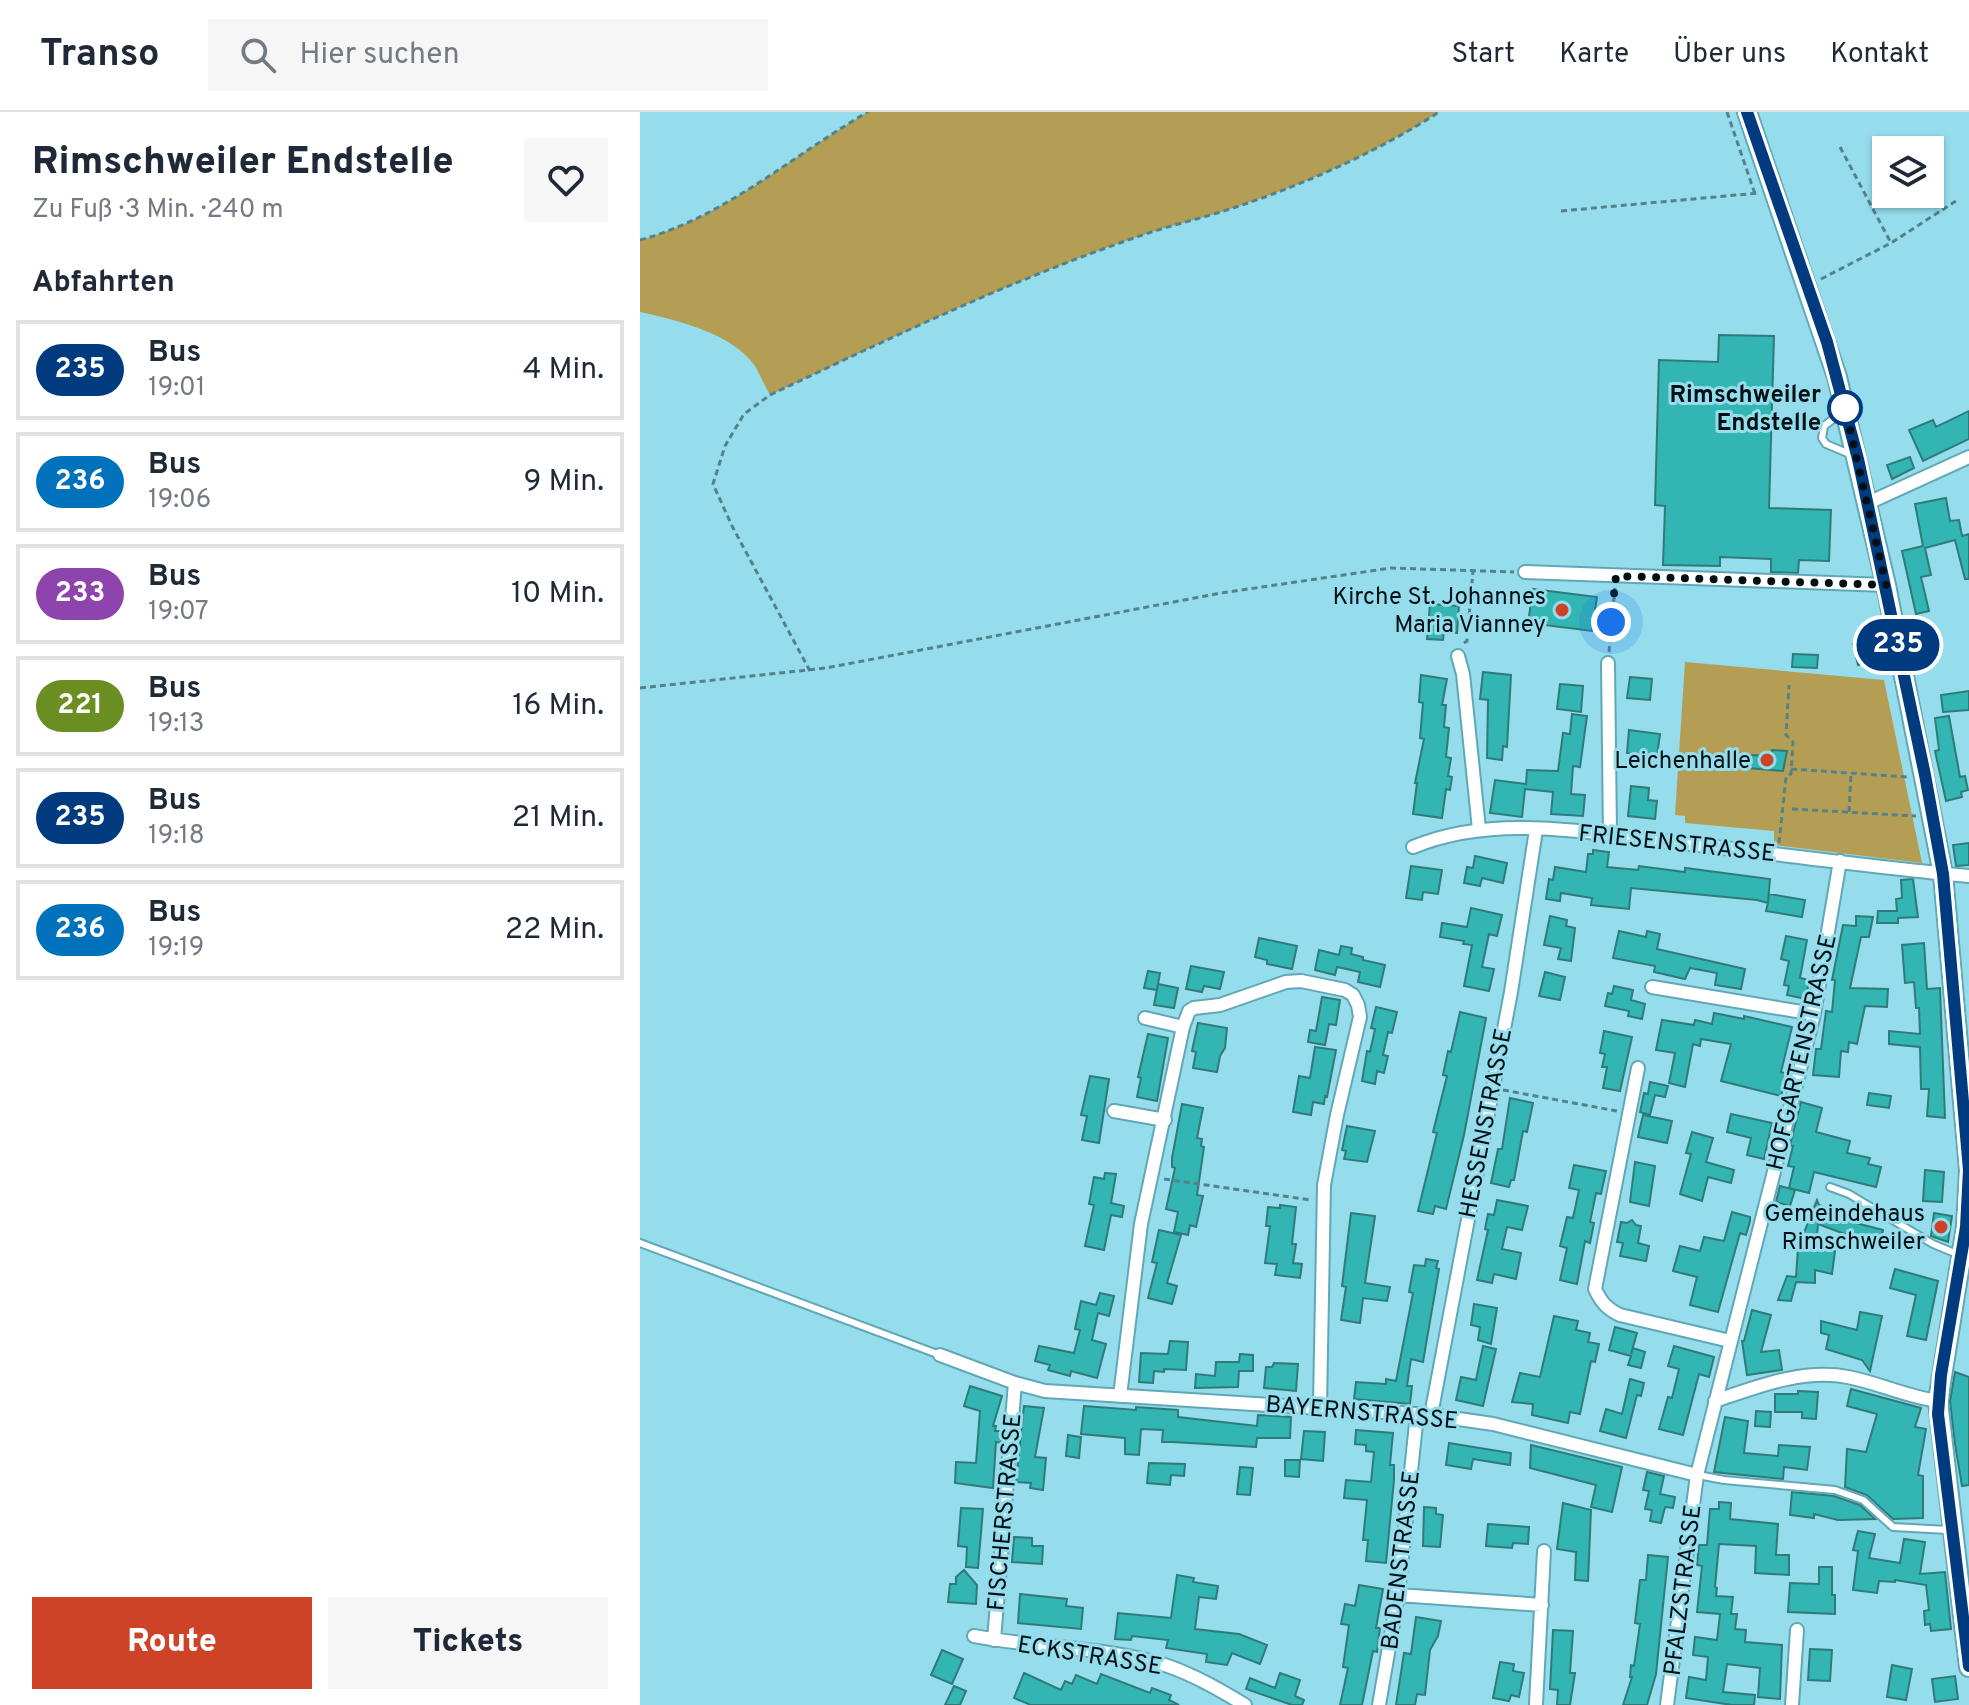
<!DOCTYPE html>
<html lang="de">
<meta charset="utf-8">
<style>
:root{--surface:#fff;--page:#f6f6f7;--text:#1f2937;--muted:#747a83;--line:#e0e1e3;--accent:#ce4327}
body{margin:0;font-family:Overpass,sans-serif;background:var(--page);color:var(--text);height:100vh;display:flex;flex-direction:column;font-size:30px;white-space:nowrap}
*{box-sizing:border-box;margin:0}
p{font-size:26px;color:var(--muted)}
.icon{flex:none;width:44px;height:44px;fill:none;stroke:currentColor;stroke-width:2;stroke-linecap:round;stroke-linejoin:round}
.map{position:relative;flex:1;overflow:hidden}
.details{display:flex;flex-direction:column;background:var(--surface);width:640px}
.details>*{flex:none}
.badge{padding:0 16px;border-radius:26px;font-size:28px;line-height:52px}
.tools{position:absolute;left:1232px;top:24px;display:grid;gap:16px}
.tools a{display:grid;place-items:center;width:72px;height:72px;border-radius:0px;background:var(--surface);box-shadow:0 2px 6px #0004;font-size:40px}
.you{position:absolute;width:40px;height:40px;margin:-20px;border:6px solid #fff;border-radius:50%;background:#1a73e8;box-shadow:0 0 0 12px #1a73e833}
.map>.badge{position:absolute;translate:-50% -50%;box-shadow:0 0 0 4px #fff}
h2{padding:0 32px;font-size:30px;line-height:72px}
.round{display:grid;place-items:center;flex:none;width:84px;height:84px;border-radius:0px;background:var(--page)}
.headline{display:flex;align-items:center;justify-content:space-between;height:136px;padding:0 32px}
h1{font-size:38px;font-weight:800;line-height:60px}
.primary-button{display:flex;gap:16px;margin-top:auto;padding:16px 32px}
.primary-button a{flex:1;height:92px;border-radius:0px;background:var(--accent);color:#fff;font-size:32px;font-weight:800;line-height:92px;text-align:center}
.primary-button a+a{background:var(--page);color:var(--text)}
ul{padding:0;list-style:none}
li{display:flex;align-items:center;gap:24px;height:100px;margin:0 16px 12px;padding:0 16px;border:4px solid var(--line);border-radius:0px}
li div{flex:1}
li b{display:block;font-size:30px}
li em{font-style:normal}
li .badge{min-width:88px;font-weight:700;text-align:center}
header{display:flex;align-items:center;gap:48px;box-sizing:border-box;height:112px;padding:0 40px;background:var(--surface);border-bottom:2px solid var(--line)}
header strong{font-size:38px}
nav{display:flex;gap:44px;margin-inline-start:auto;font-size:28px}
.search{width:560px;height:72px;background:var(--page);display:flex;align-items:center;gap:20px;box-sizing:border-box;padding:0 28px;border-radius:0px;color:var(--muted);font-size:30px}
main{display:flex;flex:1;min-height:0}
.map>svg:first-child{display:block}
</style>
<header>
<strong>Transo</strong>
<div class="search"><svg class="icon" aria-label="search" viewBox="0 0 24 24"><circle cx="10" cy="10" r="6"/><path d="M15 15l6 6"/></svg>Hier suchen</div>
<nav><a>Start</a><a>Karte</a><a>Über uns</a><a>Kontakt</a></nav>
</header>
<main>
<section class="details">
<div class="headline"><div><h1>Rimschweiler Endstelle</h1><p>Zu Fuß · 3 Min. · 240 m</p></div><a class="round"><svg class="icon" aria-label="heart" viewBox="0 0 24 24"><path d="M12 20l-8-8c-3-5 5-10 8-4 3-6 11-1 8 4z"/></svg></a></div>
<h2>Abfahrten</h2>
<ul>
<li><span class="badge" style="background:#003b80;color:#fff">235</span><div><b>Bus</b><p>19:01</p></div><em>4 Min.</em></li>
<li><span class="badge" style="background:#0072bc;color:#fff">236</span><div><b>Bus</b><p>19:06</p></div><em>9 Min.</em></li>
<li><span class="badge" style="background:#8e44ad;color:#fff">233</span><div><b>Bus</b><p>19:07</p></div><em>10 Min.</em></li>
<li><span class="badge" style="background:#6b8e23;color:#fff">221</span><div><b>Bus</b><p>19:13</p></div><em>16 Min.</em></li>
<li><span class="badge" style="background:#003b80;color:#fff">235</span><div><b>Bus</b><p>19:18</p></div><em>21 Min.</em></li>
<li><span class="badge" style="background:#0072bc;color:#fff">236</span><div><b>Bus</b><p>19:19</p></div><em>22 Min.</em></li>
</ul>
<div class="primary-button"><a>Route</a><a>Tickets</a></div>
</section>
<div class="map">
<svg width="1329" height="1593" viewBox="0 0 1329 1593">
<rect width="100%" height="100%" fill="#95dcec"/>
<path fill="#b49e54" d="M228,0H799C739,39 663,73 596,95C564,106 530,113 497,125C371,168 250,226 130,283C125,274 120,263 115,254C92,221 37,208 0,200V128C85,105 153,43 228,0Z
M1045,550L1244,568L1282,751L1134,733V719L1045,711V704L1035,703Z"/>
<path fill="#33b6b3" stroke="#2e7b7a" stroke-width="2" d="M1079,223L1134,224L1129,396L1191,398L1189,449L1159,448L1158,461L1131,460V447L1080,445V454L1023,453L1025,394L1015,393L1019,248L1078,250Z
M1329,299V327L1283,349L1269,318L1293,308L1296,315Z
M1270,345L1274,356L1252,367L1247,353Z
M1306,386L1310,409L1319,408L1322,424L1329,422V467H1325L1315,428L1285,436L1291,463L1281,465L1289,499L1276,502L1262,439L1283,434L1275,392Z
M893,477L957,485L952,519L888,511Z
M790,492L819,494L817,521L804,519L803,528L787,527Z
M1286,507L1295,549L1275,554L1266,511Z
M1242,526L1246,547L1218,553L1213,532Z
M1153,542L1178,543L1177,556L1152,555Z
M843,560L871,563L867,635L863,634L862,648L847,646L848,588L840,587Z
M781,563L807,567L802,593H806L804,615L809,616L806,645L811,646L808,664L812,665L810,678L806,677L802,706L773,702L777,671H775L784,627L780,626L783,591L779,590Z
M990,565L1012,567L1010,588L987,586Z
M920,572L943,574L941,600L917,597Z
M1329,579V598L1303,600L1301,583Z
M932,602L947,604L940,655L933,654L931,682L945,683L943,704L911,702L913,680L885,677L882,705L850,701L855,668L886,672L887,658L918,659L923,621L930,622Z
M1309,604L1320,665L1325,664L1328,678L1321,680L1322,685L1306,689L1295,639L1299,638L1295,606Z
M989,618L1020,622L1016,652L994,650V642L987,641Z
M1132,638L1147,639L1143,659L1108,656L1109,643L1131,644Z
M991,674L1009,676L1008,688L1017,689L1015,707L988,704Z
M1329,731V753L1316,754L1313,733Z
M953,738L969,740L967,755L998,758L999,754L1045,760V756L1130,767L1128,790L1129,782L1165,788L1162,805L1126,799L1128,791L1117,788L991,776L989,797L951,793L952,786L921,781L920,789L906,787L909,767L913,768L915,755L946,760L948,742H953Z
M835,744L867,751L863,771L842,766L840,774L824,771L827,755L833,756Z
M771,754L802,758L798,782L783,780L782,788L766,786Z
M1273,767L1278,805L1258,806V811H1237L1238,799H1257L1256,787L1262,786L1261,768Z
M831,796L862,803L857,824L849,822L842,855L854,857L849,879L824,874L832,833L823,832L824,829L800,825L802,811L827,815Z
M910,804L927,808L926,814L935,816L931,849L918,847L921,836L904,833Z
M1216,804L1233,805L1229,825H1221L1210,876L1248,877L1247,895L1225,894L1217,932L1209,930L1208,940L1201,939L1199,965L1173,963L1176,937H1181L1186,899L1192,900L1195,868H1192L1203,813L1216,814Z
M979,819L1006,825L1007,819L1020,822L1017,837L1105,857L1101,877L1075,873L1077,861L1050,856L1045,867L1014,860L1015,854L973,846Z
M1146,824L1167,828L1160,866L1169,868L1166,887L1147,883L1149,874L1144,873L1149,849L1141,847Z
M619,826L657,834L652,857L627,852V848L615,845Z
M1284,831L1287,877L1300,876L1305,1006L1287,1004L1289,977H1281L1280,935L1249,932V919L1280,922L1279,896H1276L1274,870L1265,871L1262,833Z
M701,834L712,836L711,842L723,845V848L745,853L740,875L718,870L720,860L697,855L695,863L675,858L679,838L699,843Z
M551,854L584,860L580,877L564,874L562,880L546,877Z
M508,859L520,861L517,878L504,876Z
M905,860L925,865L920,888L899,884Z
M518,872L538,876L534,896L514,893Z
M974,874L993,878L991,888L1005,892L1002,907L988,904L989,899L965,894L968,881L972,882Z
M682,885L700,888L696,913L689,912L685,933L668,930L670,918L676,919Z
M736,895L757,900L752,921L748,920L743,943L748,944L744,961L737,959L735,972L722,969L727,939L730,940L735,917L731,916Z
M820,900L846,906L824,1023L806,1097L795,1094L793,1102L778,1099L797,1021L793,1020L807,964L803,963L808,939L811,940Z
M1074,901L1104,907V904L1152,915L1141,960L1147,962L1141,984L1081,969L1091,932L1061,927L1060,934L1053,932L1045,975L1029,971L1035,941L1016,938L1022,908L1054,913L1055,908L1072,912Z
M558,911L587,916L585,936L580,944L577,960L553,956L556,940L552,939Z
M964,919L992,925L980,979L963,976L967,955H962L965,942L960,941Z
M508,922L528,926L517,989L497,985L501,966L498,965Z
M675,935L696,938L687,985L685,984L684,992L673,990L671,1003L653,1000L659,964L670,966Z
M450,964L469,967L459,1031L442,1028L447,1004L441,1003Z
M1010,970L1028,974L1025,985L1015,983L1010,1003L1000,1000L1004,981L1008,982Z
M1229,981L1251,984L1249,996L1227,993Z
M870,986L893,991L887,1020L883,1019L874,1068H871L869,1075L851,1071L858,1037H862Z
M1161,990L1182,996L1176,1020L1210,1029L1207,1041L1230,1046L1228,1052L1241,1055L1236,1075L1174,1060L1169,1081L1149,1076L1154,1055L1148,1054L1153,1034L1150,1033Z
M542,992L563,996L557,1026L562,1027L561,1034L564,1035L557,1083L563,1084L556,1115L550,1113L548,1123L534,1120L538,1100L526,1097L535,1056L532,1055V1046Z
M1091,1002L1132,1011L1124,1047L1107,1043L1111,1026L1087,1020Z
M1003,1003L1032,1009L1027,1031L998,1025Z
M707,1014L735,1019L727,1050L704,1047L706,1039L702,1038Z
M1052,1020L1073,1026L1066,1050L1094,1058L1091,1071L1068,1065L1062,1089L1040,1082L1051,1042L1046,1041Z
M995,1050L1015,1054L1009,1094L990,1090Z
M934,1053L966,1059L961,1082L956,1081L950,1110L954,1111L950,1131L945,1129L937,1172L920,1168L927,1136L920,1134L927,1105L933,1106L939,1078L929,1076Z
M1285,1058L1304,1060L1302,1090L1283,1089Z
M465,1061L476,1062L471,1091L484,1094L482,1105L471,1103L464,1138L445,1134L454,1093L449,1092L454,1065L464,1067Z
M1140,1074L1155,1078L1150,1094L1136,1090Z
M857,1088L888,1094L882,1118L867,1115L862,1137L881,1141L876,1167L854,1162L852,1171L837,1168L848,1118L845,1117L848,1102L854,1103Z
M1177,1088L1179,1093L1214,1106L1212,1110L1243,1118L1239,1135L1178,1112L1176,1136L1195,1139L1192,1162L1175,1158V1171L1156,1170L1151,1189L1138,1188L1147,1164L1156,1165L1158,1136Z
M640,1093L656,1095L652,1132H656L653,1151L662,1152L660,1166L635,1163L637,1152L625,1151L630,1114H626L628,1095L640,1096Z
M1092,1100L1110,1105V1109L1106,1123L1100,1121L1078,1200L1050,1193L1057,1165L1033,1159L1040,1134L1060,1139L1064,1125L1084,1129Z
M711,1101L735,1104L725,1171L750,1175L747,1189L723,1186L720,1211L701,1208L706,1175L702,1174Z
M1294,1101L1312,1104L1308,1130L1291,1124Z
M992,1108L996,1113L1001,1114L998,1131L1009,1134L1006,1149L980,1144L983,1131L977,1130L981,1110L987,1111Z
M519,1118L541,1123L527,1171L537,1174L532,1192L508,1186L517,1151L512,1150Z
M786,1147L798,1149L796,1156L799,1157L783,1250L771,1247L767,1274H772L770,1292L714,1287L716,1270L746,1272V1267L756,1269L773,1181L769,1180L774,1153L785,1154Z
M1255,1157L1298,1169L1286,1228L1267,1224L1276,1183L1250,1176Z
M460,1181L474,1184L469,1204L458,1201L452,1228L466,1232L457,1266L431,1259L430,1264L408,1258L410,1253L395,1249L399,1234L434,1241L440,1218L435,1217L441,1189L456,1193Z
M834,1192L857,1196L851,1232L838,1228L840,1215L831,1213Z
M1112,1198L1131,1203L1121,1240L1139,1238L1142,1258L1107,1263L1102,1229H1104Z
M1220,1200L1242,1204L1230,1259L1222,1248L1186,1237L1189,1223L1181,1221V1209L1217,1218Z
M914,1204L938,1209L936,1218L950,1221L948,1230L959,1232L955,1250L951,1249L940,1302L930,1300L928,1311L892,1303L893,1292L872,1290L880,1261L900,1265Z
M975,1215L997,1221L991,1242L993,1236L1005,1240L1001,1256L988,1253L991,1244L969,1238Z
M530,1229L548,1230L546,1258L524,1257V1260L514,1259L513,1271L499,1270L501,1241L528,1242Z
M843,1234L856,1237L843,1294L816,1288L821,1265L836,1268Z
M1034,1234L1074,1245L1069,1265L1059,1262L1043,1323L1019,1317L1028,1285L1032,1286L1039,1257L1028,1254Z
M600,1242L613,1243V1259H599L598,1275L555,1276L556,1262L575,1264L576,1250H599Z
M634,1251L658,1252L656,1279L624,1276L626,1255H632Z
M1315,1260L1329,1265V1373L1322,1374L1315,1332L1310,1289Z
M990,1267L1004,1271L1001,1284L997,1283L986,1326L960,1319L966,1297L982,1302Z
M330,1274L362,1284L353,1314H356L355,1319H362L361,1331L356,1330L353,1376L315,1371L316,1350L336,1351L340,1299L324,1294Z
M1211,1277L1281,1296L1275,1315L1286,1317L1278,1363L1283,1364V1406L1253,1407L1227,1383L1205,1375L1207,1337L1226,1340L1237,1302L1207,1294Z
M1158,1279L1178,1280L1176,1307L1162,1306V1300H1135V1282H1158Z
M384,1294L404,1296L395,1345L406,1346L403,1378L390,1376L391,1371L376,1370Z
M444,1294L496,1298V1295L538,1298V1305L617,1314L618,1303L651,1305L650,1326H617L616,1335L533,1330H522L523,1318L501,1317L499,1343L485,1342V1326L441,1322Z
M1116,1299L1131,1300L1130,1315L1115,1314Z
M1085,1305L1108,1309L1104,1341L1138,1344L1139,1333L1170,1335L1167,1358L1144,1355L1143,1367L1074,1360Z
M716,1318L753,1321L750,1353H754V1368L746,1451L726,1449L728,1428H723L727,1388L704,1386L706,1368L731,1370L734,1340L726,1339V1333L715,1332Z
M664,1319L685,1320L683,1349L661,1347Z
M428,1323L441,1325L439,1346L426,1344Z
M809,1331L871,1341L870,1353L833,1347L831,1357L806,1353Z
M891,1333L982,1355L972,1400L951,1395L956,1373L890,1356Z
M645,1348H660L659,1365L645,1364Z
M509,1351L545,1352L544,1364L531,1363L530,1373L507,1371Z
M600,1355L613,1356L610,1383L597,1382Z
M1007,1360L1024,1364L1020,1382L1035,1385L1033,1396L1025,1395L1021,1411L1010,1409L1012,1398L1005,1397L1009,1379L1003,1378Z
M1152,1380L1194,1384L1220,1393L1235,1407L1198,1408L1174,1402V1406L1150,1403Z
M1079,1390L1091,1391L1090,1407L1138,1412L1136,1443H1149V1463L1115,1461L1116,1434L1079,1432L1075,1475L1077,1476L1076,1484L1093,1485L1091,1502H1097L1095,1517L1106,1518L1105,1530L1142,1533L1140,1587L1118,1585L1120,1556L1087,1552L1083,1580L1115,1583L1114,1593H1092L1046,1586L1049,1565L1066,1568L1068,1545L1053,1543L1055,1525L1077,1528L1080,1502L1057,1500L1062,1454L1057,1453L1059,1433H1067L1070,1397H1079Z
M923,1391L951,1398L948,1469L935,1468L936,1440L917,1437Z
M784,1395L796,1396V1402L803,1403L800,1435L783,1434Z
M321,1396L343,1397L338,1456L326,1455L327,1435L318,1434Z
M848,1412L889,1415L888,1432L873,1431L872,1436L846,1434Z
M1218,1419L1235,1422L1229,1446L1260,1451L1264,1427L1285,1430L1280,1462L1305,1460L1311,1517L1291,1519L1290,1512L1285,1513L1284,1499L1289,1498L1286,1473L1255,1468V1470L1239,1469L1237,1481L1213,1478L1218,1439L1213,1438Z
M374,1425L392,1426V1434H403L402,1452L372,1450Z
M1008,1443L1028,1445L1016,1562L1007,1593H983L992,1565H990L991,1553L994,1554L1000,1512L995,1511L1000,1468H1006Z
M1179,1455H1192V1483H1195V1502L1148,1500L1150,1471L1179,1472Z
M324,1458L337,1473L336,1492L308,1490L310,1472H316V1465Z
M537,1463L554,1466L553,1470L578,1474L576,1487L559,1485L555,1517L599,1522L627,1533L620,1552L592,1541L587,1553L566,1550L567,1542L526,1536L528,1528L492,1524L491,1528L475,1527L478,1501L531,1506Z
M719,1473L743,1477L736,1516H740L737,1540L733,1539L722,1593H700L708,1556L703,1555L709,1513L701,1512L705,1492L715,1494Z
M380,1482L427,1487L426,1494L443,1496L441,1517L378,1511Z
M776,1505L801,1509L798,1524L790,1538L785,1583L777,1582L775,1593H756L764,1541L771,1542Z
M913,1518L933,1519L930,1561H935L930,1593H917L918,1578L910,1577Z
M1170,1537L1192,1538L1190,1569L1168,1568Z
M302,1538L323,1547L312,1572L291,1563Z
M860,1550L874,1552L873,1559L884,1561L879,1585L871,1583L869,1589L853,1586Z
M1252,1553L1272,1557L1266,1588L1247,1585Z
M384,1561L421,1578L425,1569L432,1572L436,1563L457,1572L461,1562L510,1581L512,1576L531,1583L529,1588L539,1593H391L374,1586Z
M640,1561L660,1568L655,1584L664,1588L662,1593H652L606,1577L610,1566L635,1576Z
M1315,1564L1318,1587L1295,1590L1292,1567Z
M314,1574L326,1579L320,1593H305Z"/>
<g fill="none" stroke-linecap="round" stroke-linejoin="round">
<g stroke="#61a8b7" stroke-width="10">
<path id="lane" d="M1201,301L1184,314L1182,326L1186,332L1212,343
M1190,1075L1209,1082L1293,1132L1317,1142
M0,1131L300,1243
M1058,1363L1084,1368L1195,1378L1223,1388L1253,1415L1308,1418"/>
</g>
<g stroke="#61a8b7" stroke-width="16">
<path id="street" d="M1228,391L1329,345
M885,460L1246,473
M818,544L823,562L839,717
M968,551L970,723
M773,735C855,701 947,721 1032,730C1131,741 1230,755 1329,764
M1012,875L1174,902
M505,906L543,915
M998,956L955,1177C961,1190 967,1197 980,1203L1090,1229
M474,999L525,1008
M300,1243L375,1271L405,1279L791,1303L853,1312L1057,1363
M480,1284L501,1112L543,915L549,899L554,896L580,893L646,870L661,869L705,878L713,883L718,893L720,905L697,1003L684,1073L680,1294
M1075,1289C1116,1275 1164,1256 1208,1265C1239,1271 1267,1285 1298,1289
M791,1303L871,880L896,718
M758,1483L902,1493
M334,1524C395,1536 471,1535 528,1554C556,1564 580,1578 605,1593
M354,1528L375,1271
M896,1592L904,1439
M739,1593L758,1483L777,1302
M1027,1593L1057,1363L1174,902L1200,749
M1152,1593L1157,1518"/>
</g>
<g stroke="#61a8b7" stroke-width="22">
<path id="primary" d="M1107,0L1197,265L1246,473L1303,762L1329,1058
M1329,1058L1326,1115L1298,1289L1329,1555"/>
</g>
<path stroke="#53828d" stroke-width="3" stroke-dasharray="6 4" stroke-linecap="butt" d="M1087,0L1115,82
M1200,35L1251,131
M921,99L1119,81
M0,128C85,105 153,43 228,0
M1181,167L1251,131L1319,87
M824,531L827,529L833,459
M969,540L975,476
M170,559L92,414L73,372L85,334L104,302L130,283C250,226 371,168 497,125C530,113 564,106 596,95C663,73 739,39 799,0
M0,576L186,556L581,481L751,456L874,460
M1151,657L1267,665
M1152,697L1276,704
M1209,700L1211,661
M1139,731L1146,665L1151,662L1153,630L1146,623L1149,573
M863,978L977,999
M524,1067L671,1088"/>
<use href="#lane" stroke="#fff" stroke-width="6"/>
<use href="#street" stroke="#fff" stroke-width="12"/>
<use href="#primary" stroke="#fff" stroke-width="18"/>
</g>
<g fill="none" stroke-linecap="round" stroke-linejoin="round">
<g stroke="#fff" stroke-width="18">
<path id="line" d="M1107,0L1187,230L1218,347L1285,663L1303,762L1329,1058L1326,1115L1301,1263L1298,1302L1329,1554"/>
</g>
<use href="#line" stroke="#003b80" stroke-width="12"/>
<path stroke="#001015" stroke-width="8" stroke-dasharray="0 14.4" d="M971,510L976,464L1246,473L1205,296"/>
</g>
<circle fill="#fff" stroke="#003b80" stroke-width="4" cx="1205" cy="296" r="16"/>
<g fill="#ce4327" stroke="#95dcec" stroke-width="3">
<circle cx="922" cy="498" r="8"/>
<circle cx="1127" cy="648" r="8"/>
<circle cx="1301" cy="1115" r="8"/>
</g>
<g text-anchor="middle" stroke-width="6" stroke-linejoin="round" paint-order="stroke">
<g font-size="24" font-weight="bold" fill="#001015" stroke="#95dcec" text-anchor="end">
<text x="1181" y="290">Rimschweiler<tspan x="1181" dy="28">Endstelle</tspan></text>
</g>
<g font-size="24" fill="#001015" stroke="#95dcec" text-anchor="end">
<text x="906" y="492">Kirche St. Johannes<tspan x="906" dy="28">Maria Vianney</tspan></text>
<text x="1111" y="656">Leichenhalle</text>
<text x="1285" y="1109">Gemeindehaus<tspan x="1285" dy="28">Rimschweiler</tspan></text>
</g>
<g font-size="24" fill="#001015" stroke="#95dcec">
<text transform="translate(1037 731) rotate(6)" y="8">FRIESENSTRASSE</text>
<text transform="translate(1161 940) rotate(-77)" y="8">HOFGARTENSTRASSE</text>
<text transform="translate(845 1011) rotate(-79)" y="8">HESSENSTRASSE</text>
<text transform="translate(722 1300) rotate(5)" y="8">BAYERNSTRASSE</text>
<text transform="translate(364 1400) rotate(-85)" y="8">FISCHERSTRASSE</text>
<text transform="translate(760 1448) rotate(-83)" y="8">BADENSTRASSE</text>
<text transform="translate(1042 1478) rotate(-83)" y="8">PFALZSTRASSE</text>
<text transform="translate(450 1543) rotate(9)" y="8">ECKSTRASSE</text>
</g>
</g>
</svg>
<div class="tools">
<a><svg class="icon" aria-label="layers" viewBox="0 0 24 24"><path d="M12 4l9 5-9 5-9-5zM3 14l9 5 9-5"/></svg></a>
</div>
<div class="you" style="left:971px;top:510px"></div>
<b class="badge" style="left:1258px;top:533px;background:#003b80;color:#fff">235</b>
</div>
</main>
